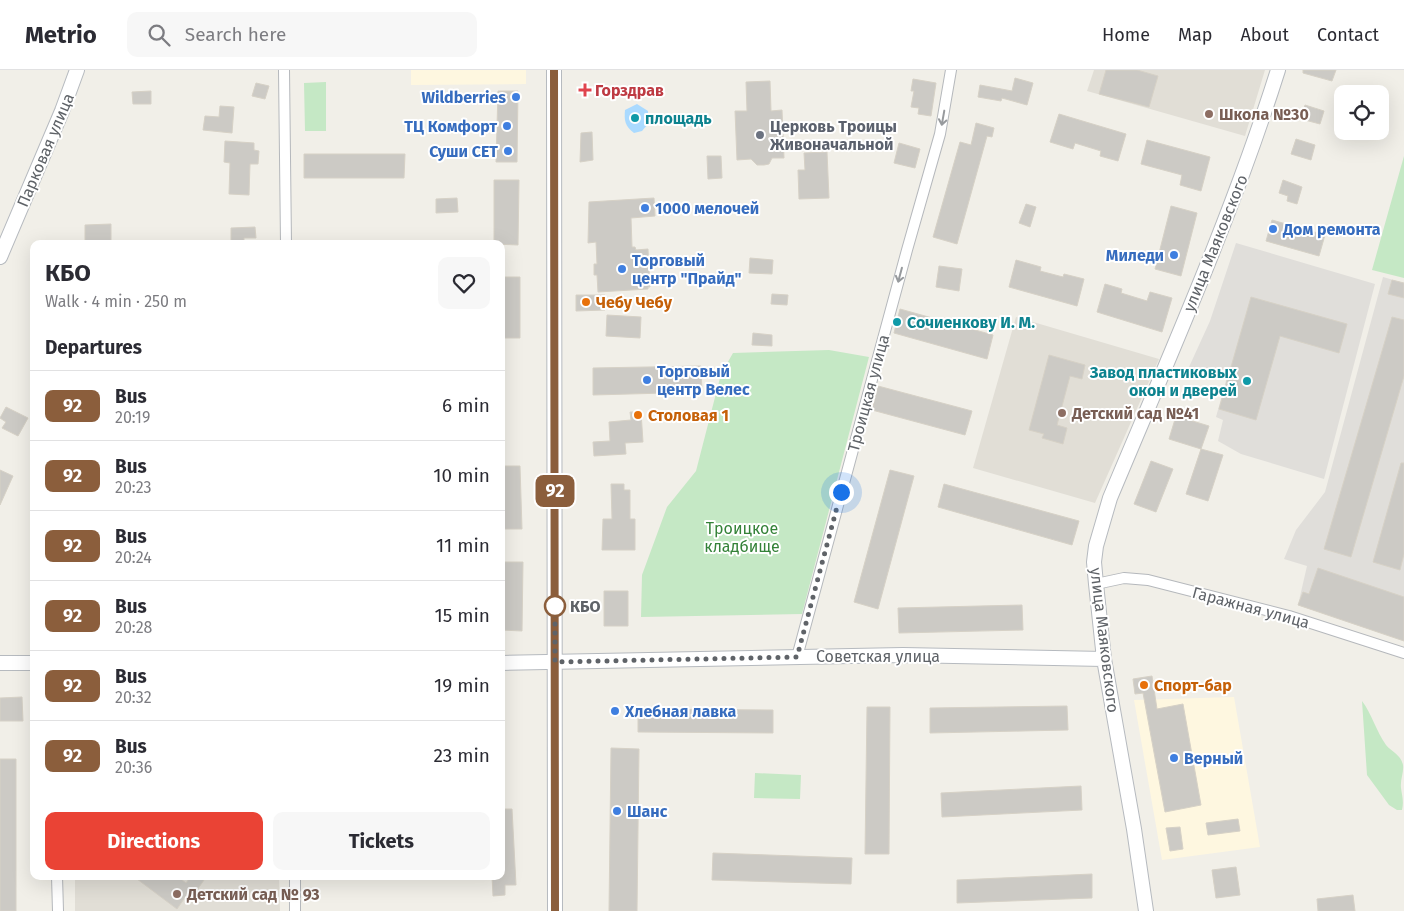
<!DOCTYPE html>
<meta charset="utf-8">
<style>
:root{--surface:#fff;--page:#f7f7f7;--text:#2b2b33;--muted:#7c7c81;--line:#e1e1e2;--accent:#ea4335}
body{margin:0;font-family:"Fira Sans",sans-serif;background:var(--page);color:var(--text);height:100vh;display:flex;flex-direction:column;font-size:19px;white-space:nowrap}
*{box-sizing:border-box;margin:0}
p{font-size:16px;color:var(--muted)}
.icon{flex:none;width:28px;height:28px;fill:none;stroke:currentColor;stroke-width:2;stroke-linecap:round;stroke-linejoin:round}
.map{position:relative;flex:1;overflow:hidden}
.panel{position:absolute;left:30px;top:170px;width:475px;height:640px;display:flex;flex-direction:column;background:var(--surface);border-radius:10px;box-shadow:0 5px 20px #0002}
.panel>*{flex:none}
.badge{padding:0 10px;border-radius:8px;font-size:18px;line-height:32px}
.fabs{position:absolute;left:1334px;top:15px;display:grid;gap:10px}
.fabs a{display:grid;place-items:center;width:55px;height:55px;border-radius:10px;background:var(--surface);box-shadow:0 5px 20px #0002;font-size:25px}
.you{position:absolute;width:25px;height:25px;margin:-12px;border:4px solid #fff;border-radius:50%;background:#1a73e8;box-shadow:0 0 0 8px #1a73e833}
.map>.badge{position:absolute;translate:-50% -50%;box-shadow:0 0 0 2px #fff}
h2{padding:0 15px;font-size:19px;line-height:45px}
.round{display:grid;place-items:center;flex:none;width:52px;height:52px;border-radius:10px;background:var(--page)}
.summary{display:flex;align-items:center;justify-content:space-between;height:85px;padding:0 15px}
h1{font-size:24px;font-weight:700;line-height:38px}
.cta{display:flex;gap:10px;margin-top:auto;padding:10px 15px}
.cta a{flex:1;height:58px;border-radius:10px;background:var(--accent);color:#fff;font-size:20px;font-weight:700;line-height:58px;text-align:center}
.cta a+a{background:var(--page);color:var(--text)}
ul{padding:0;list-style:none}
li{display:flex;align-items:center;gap:15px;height:70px;padding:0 15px;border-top:1px solid var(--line)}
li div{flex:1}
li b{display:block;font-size:19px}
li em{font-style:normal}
li .badge{min-width:55px;font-weight:700;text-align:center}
header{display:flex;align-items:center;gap:30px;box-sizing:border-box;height:70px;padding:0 25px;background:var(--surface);border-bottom:1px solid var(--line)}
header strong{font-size:24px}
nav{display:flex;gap:28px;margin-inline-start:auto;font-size:18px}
.search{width:350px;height:45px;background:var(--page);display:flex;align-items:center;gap:12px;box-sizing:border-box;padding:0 18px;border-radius:10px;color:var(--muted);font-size:19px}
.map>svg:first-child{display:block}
</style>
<header>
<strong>Metrio</strong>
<div class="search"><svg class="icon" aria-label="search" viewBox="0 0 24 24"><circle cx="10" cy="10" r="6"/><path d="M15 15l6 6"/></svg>Search here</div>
<nav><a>Home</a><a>Map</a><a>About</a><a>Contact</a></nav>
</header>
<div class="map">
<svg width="1404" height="841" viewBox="0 0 1404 841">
<rect width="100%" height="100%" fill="#f1efe8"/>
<path fill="#fef7e0" d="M411,0H526V14L411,15Z
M1234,627L1260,777L1162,790L1134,630Z"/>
<path fill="#e0deda" d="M1236,173L1375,214L1324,409L1241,384L1218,371L1223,350L1216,347L1227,307L1189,297L1210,251Z
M1383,207L1404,213V571L1298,535L1307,496L1284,489L1296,460L1325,422Z"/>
<path fill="#e1ded6" d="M1094,0H1265L1245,66L1087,21Z
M1016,247L1159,289L1095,433L973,398Z
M75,806H279L280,841H75Z"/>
<path fill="#c5e8c5" d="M326,12V61H305L304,13Z
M1404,86V208L1372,200Z
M829,280L869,287L802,544L641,547L642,505L667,437L696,401L721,304L733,283Z
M1362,631C1372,644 1376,661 1386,675C1392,682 1401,685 1403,695C1404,702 1400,710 1401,718C1402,726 1404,731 1402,740H1397L1389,735L1367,705Z
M755,703L801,705L800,729L754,728Z"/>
<path fill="#aadaff" d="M637,34L648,41V54L642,61L634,63C625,56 624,51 625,40Z"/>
<path fill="#cccac5" stroke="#d6d1c6" d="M1106,0H1137L1158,6L1149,37L1099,24Z
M1303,0H1336L1332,11L1303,3Z
M1015,8L1033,13L1027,35L1002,28L1001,31L978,27L980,15L1012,21Z
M913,9L936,13L931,46L918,44L919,38L911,37L914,21H911Z
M770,11L771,41L782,40L784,88H772L769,94L764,95H757L751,89L737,90L735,41H747L746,12Z
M256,13L269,16L265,29L252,26Z
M151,21V34H133L132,22Z
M498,21H518L517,92H496Z
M1305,35L1324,41L1320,54L1301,49Z
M220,36L234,37L232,63L203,60L205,46L219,47Z
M1059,44L1126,64L1118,91L1100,86L1101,81L1075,73L1073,79L1050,72Z
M976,53L994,58L992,67L987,66L957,174L933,167L960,72L971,75Z
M592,62L593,90L580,92L581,63Z
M1296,69L1315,75L1311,90L1291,84Z
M1147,70L1210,87L1201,121L1180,115L1182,105L1141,94Z
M225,71L254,73V80L259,81L258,94H250L249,125L229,124L230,93L224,92Z
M899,73L920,79L915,98L894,93Z
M827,82L829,128L799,129L798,100H805L804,83Z
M304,84H405L404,108H304Z
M707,86H721L722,108L708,109Z
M494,110H519L518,175L494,174Z
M1283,110L1302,117L1297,134L1287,131L1288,126L1279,123Z
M457,128L458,142L436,143V129Z
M654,128L655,146L631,148L632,177H635L636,180L648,179L650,217H648V219L598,222L597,205H594V194H597L596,172L588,173L589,132Z
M1026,134L1036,137L1030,157L1019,153Z
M1171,136L1197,143L1181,206L1155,199Z
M1272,150L1325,165L1319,186L1266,171Z
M111,154V171H85V155Z
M255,157L256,168H244V174H231V158Z
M750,188L773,190L772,204L749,203Z
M1016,190L1041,197L1040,201L1063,207L1064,204L1084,209L1077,236L1009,217Z
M939,196L962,199L959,221L936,217Z
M501,207H520V268H501Z
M1392,210L1404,213V228L1388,224Z
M1105,214L1122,219L1121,223L1147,231L1150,222L1172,228L1162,262L1097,242Z
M772,224L788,225L787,235L771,234Z
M576,225H605V240L576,241Z
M1251,227L1347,254L1339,283L1280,266L1256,350L1219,339Z
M900,239L993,265L987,289L894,263Z
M607,245L641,247L640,268L606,266Z
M1392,247L1404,250V306L1351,487L1324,479Z
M753,263L772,265V276L752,275Z
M1049,285L1085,295L1082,309L1070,306L1057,355L1067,358L1063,374L1042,368L1044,364L1029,360Z
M701,296L702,322L593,325V298Z
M878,316L972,341L965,365L872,340Z
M6,337L28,348L18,366L2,358L6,352L0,348Z
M630,342H641L643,372L625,373L626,384L594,386L593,372L610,371L609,352L631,350Z
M1176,346L1209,356L1201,379L1169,369Z
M1201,379L1223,385L1208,431L1186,424Z
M1151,391L1173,399L1156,442L1134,434Z
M1401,393H1404V484L1400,500L1373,492Z
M501,396H520L522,459H501Z
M0,400L13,406L0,435Z
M890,400L914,406L878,539L854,532Z
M611,414H624V420H630V449H635V480H602L603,449H612Z
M944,414L1079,451L1072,475L938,437Z
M501,492H523L522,561L501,560Z
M1318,498L1404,527V571L1298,535L1303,522L1309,524Z
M604,521H628V556H604Z
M1022,535L1023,560L899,563L898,538Z
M1152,606L1157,639L1183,634L1201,735L1165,742L1143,623L1135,624L1133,609Z
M22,627L23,651H0V628Z
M1067,636L1068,660L930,663V638Z
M867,637H890L889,784H865Z
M638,639L773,640V663L638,662Z
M611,678L639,679L637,841H609Z
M0,689H16V841H0Z
M1081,716L1082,740L942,747L941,723Z
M501,739H512L516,815H505V825L493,826L492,806H501Z
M1238,749L1240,761L1208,765L1206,753Z
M1180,757L1183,779L1170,781L1166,758Z
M713,783L852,788L851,814L712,810Z
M1236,797L1240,825L1216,828L1212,800Z
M1092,804V828L957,833V810Z
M133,806H177L186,813L191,806H198L204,810L195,823L190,820L177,839Z
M1353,825L1355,841H1318L1317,829Z"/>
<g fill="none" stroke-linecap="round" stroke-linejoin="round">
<g stroke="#b5b8bc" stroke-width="12">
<path id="street" d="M284,0L286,174
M1096,514L1124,508L1148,510L1289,546L1404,583
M797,587L907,180L940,64L951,0
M57,806L58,841
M295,806V841"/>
</g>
<g stroke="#b6babf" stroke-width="16">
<path id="secondary" d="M554,0L555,841
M0,187L62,41L77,0
M0,593H34
M501,593L903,585L1104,589
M1146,841L1134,759L1104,589L1096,514L1094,492L1096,476L1110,428C1169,287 1232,146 1278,0"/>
</g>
<use href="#street" stroke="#fff" stroke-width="10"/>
<use href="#secondary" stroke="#fff" stroke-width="14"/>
</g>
<defs><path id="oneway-shaft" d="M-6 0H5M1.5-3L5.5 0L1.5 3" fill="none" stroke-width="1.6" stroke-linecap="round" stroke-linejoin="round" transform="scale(1.25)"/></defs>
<g stroke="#979a9d">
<use href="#oneway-shaft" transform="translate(943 48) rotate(100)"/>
<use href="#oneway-shaft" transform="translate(900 205) rotate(105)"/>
</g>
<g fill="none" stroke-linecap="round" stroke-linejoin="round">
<g stroke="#fff" stroke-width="11">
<path id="line" d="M554,0L555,841"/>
</g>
<use href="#line" stroke="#8b5e3c" stroke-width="8"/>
<path stroke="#5f6368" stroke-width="5" stroke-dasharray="0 9" d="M555,536V592L797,587L841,422"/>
</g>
<path fill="#e0444e" stroke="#fff" stroke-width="2" d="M582.5 12.5h5v5h5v5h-5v5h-5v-5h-5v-5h5z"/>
<g fill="#3f7fe0" stroke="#fff" stroke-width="2">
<circle cx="516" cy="27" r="5"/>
<circle cx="507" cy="56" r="5"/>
<circle cx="508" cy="81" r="5"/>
<circle cx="645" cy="138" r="5"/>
<circle cx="1273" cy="159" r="5"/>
<circle cx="1174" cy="185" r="5"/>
<circle cx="622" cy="199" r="5"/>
<circle cx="647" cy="310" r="5"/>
<circle cx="615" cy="641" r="5"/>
<circle cx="1174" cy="688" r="5"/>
<circle cx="617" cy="741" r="5"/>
</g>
<g fill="#8d6e63" stroke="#fff" stroke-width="2">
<circle cx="1209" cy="44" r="5"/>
<circle cx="1062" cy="343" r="5"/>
<circle cx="177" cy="824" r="5"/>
</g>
<g fill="#0f9aa8" stroke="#fff" stroke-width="2">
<circle cx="635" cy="48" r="5"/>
<circle cx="897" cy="252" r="5"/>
<circle cx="1247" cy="311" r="5"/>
</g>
<circle fill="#6b7280" stroke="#fff" stroke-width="2" cx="760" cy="65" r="5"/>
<g fill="#e8710a" stroke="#fff" stroke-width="2">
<circle cx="586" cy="232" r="5"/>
<circle cx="638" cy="345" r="5"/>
<circle cx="1144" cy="615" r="5"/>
</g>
<circle fill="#fff" stroke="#8b5e3c" stroke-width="2.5" cx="555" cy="536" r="10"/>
<g text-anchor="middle" stroke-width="4" stroke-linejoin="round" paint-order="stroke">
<g font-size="16" font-weight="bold" fill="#be3a42" stroke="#fff" text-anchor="start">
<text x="595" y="26">Горздрав</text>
</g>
<g font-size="16" font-weight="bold" fill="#366cbe" stroke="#fff" text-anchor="start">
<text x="506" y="33" text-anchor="end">Wildberries</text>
<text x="497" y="62" text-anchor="end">ТЦ Комфорт</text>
<text x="498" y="87" text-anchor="end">Суши СЕТ</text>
<text x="655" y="144">1000 мелочей</text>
<text x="1283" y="165">Дом ремонта</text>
<text x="1164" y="191" text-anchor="end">Миледи</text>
<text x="632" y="196">Торговый<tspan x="632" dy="18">центр "Прайд"</tspan></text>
<text x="657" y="307">Торговый<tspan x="657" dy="18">центр Велес</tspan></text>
<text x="625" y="647">Хлебная лавка</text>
<text x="1184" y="694">Верный</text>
<text x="627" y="747">Шанс</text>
</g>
<g font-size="16" font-weight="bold" fill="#785e54" stroke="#fff" text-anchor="start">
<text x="1219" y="50">Школа №30</text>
<text x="1072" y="349">Детский сад №41</text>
<text x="187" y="830">Детский сад № 93</text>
</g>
<g font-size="16" font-weight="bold" fill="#0d838f" stroke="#fff" text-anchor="start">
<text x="645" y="54">площадь</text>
<text x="907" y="258">Сочиенкову И. М.</text>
<text x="1237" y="308" text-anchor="end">Завод пластиковых<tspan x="1237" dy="18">окон и дверей</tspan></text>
</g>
<g font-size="16" font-weight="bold" fill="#5b616d" stroke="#fff" text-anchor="start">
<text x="770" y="62">Церковь Троицы<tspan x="770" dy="18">Живоначальной</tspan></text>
</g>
<g font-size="16" fill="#5f6368" stroke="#fff">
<text transform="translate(45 80) rotate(-67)" y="6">Парковая улица</text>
<text transform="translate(1215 173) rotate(-68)" y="6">улица Маяковского</text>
<text transform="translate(868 323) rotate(-75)" y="6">Троицкая улица</text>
<text transform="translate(1251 537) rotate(15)" y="6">Гаражная улица</text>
<text transform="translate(1105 570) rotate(83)" y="6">улица Маяковского</text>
<text x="878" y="592">Советская улица</text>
</g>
<g font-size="16" font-weight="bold" fill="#c56008" stroke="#fff" text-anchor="start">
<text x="596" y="238">Чебу Чебу</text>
<text x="648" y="351">Столовая 1</text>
<text x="1154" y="621">Спорт-бар</text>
</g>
<g font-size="16" fill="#348238" stroke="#fff">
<text x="742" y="464">Троицкое<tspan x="742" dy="18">кладбище</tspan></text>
</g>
<g font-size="16" font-weight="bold" fill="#5f6368" stroke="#fff" text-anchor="start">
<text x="570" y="542">КБО</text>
</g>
</g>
</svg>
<div class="fabs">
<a><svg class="icon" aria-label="locate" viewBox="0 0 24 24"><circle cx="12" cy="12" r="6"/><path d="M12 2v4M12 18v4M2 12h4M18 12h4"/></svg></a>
</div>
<div class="you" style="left:841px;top:422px"></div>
<b class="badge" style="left:555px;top:421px;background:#8b5e3c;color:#fff">92</b>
<section class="panel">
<div class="summary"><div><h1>КБО</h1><p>Walk · 4 min · 250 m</p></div><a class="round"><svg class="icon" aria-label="heart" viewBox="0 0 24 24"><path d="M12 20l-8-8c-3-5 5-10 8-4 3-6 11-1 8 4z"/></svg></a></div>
<h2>Departures</h2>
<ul>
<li><span class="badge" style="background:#8b5e3c;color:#fff">92</span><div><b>Bus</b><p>20:19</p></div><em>6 min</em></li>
<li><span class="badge" style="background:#8b5e3c;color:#fff">92</span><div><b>Bus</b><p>20:23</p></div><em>10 min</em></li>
<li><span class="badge" style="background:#8b5e3c;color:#fff">92</span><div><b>Bus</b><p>20:24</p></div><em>11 min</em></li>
<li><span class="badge" style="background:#8b5e3c;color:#fff">92</span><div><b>Bus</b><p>20:28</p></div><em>15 min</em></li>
<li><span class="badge" style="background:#8b5e3c;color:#fff">92</span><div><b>Bus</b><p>20:32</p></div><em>19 min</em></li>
<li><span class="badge" style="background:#8b5e3c;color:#fff">92</span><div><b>Bus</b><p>20:36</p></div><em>23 min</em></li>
</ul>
<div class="cta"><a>Directions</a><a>Tickets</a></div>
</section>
</div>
